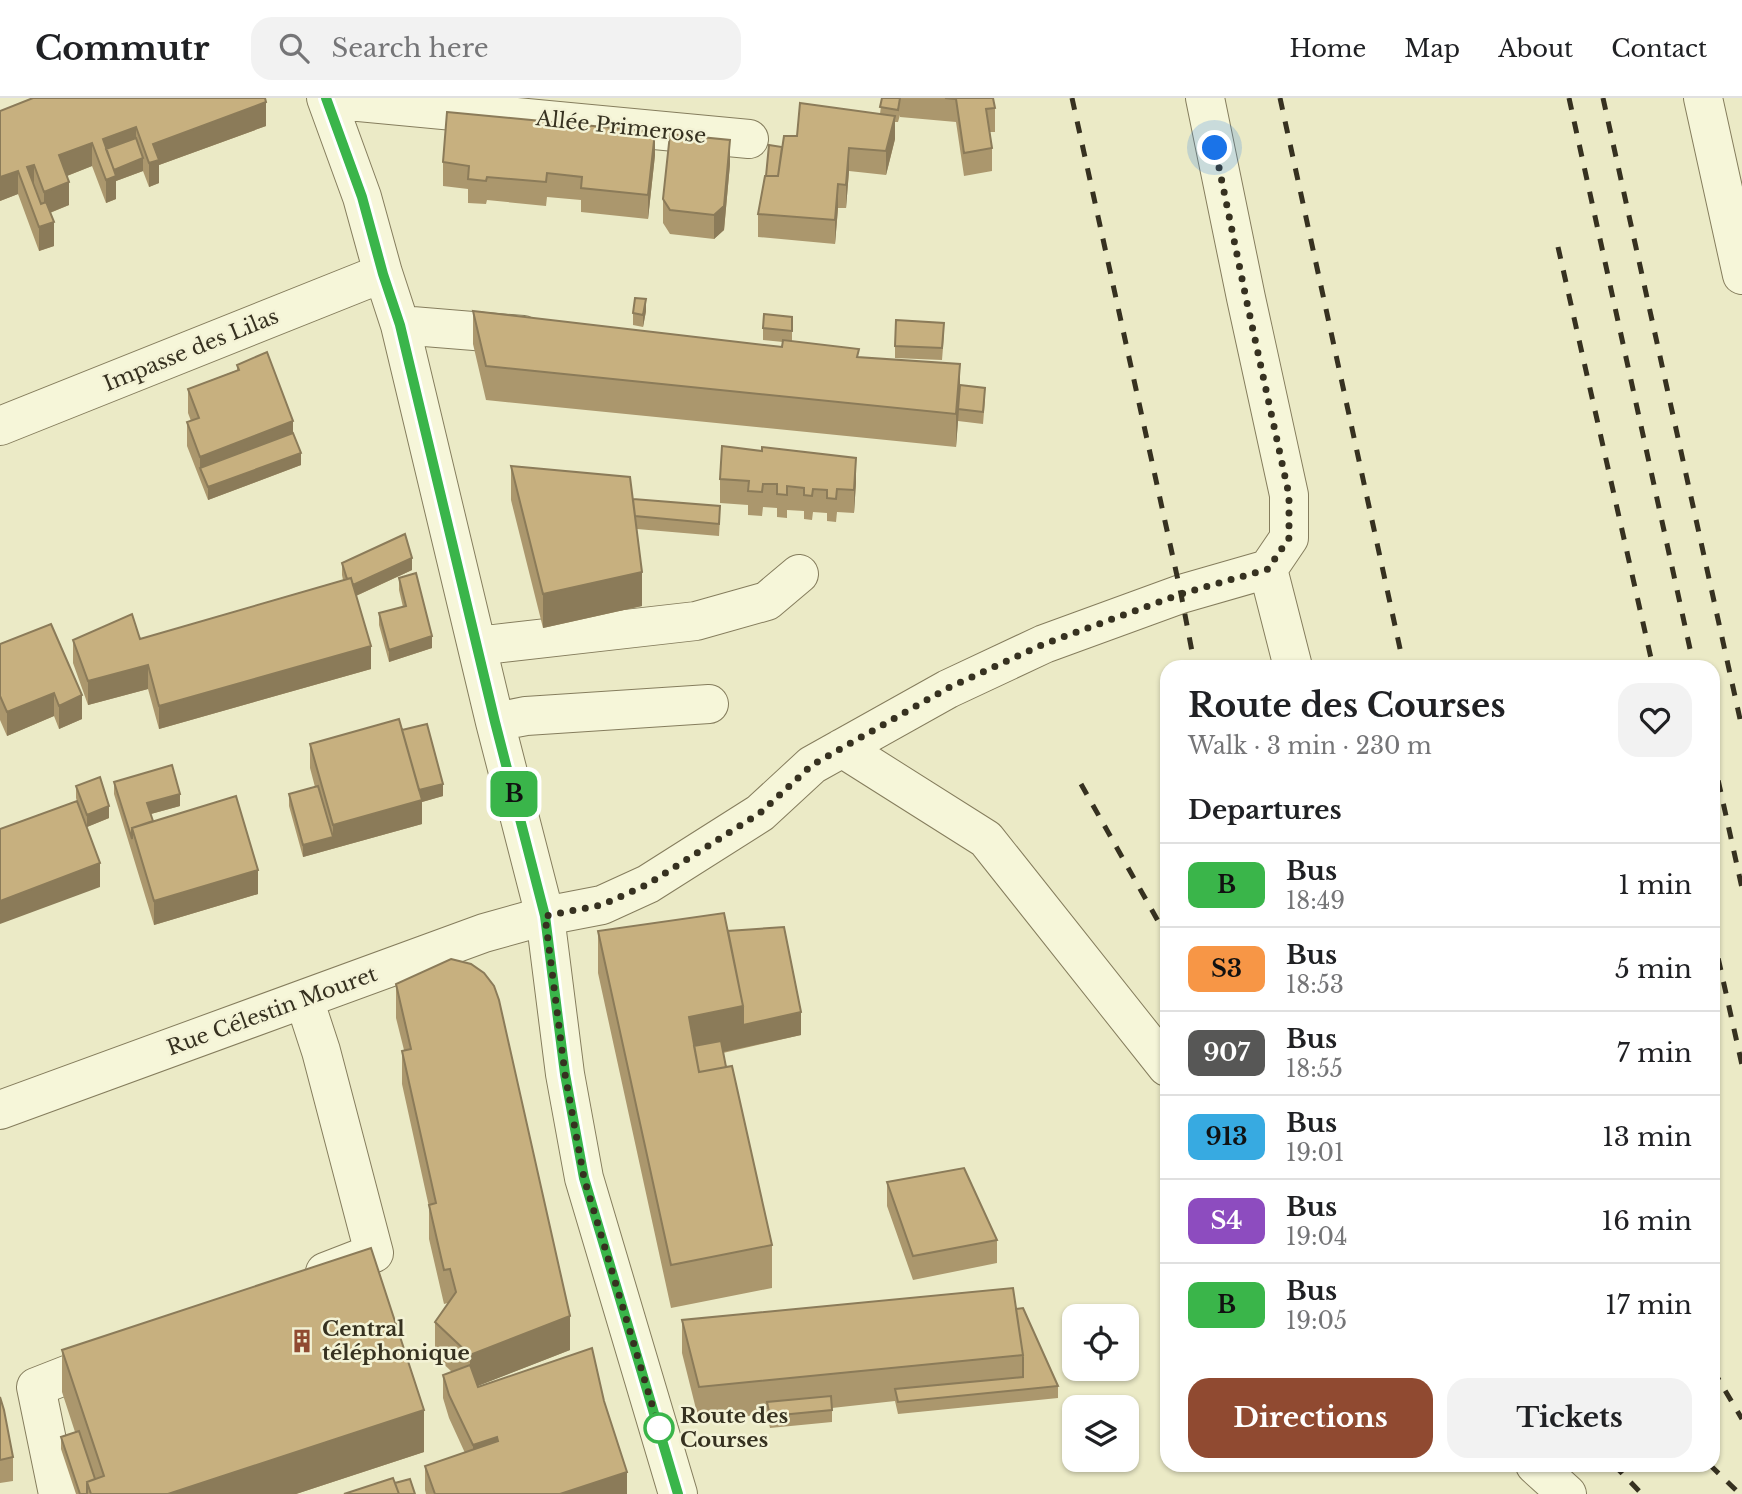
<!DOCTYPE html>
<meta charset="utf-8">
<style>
:root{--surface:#fff;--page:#f2f2f2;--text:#202124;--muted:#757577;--line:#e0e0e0;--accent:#904a31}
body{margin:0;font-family:"Libre Baskerville",serif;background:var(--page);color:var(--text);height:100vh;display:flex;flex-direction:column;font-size:26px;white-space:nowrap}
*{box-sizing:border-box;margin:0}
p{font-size:23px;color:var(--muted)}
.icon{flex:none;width:38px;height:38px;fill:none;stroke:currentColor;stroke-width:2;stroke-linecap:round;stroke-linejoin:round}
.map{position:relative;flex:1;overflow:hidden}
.drawer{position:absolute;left:1160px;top:562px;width:560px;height:812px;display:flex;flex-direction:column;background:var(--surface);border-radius:21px;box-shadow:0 2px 5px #0004}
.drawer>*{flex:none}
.badge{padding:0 14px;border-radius:10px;font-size:24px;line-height:46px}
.buttons{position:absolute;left:1062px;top:1206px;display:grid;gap:14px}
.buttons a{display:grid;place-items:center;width:77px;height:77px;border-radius:14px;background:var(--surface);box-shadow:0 2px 5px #0004;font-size:35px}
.you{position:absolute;width:35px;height:35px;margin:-18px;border:5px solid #fff;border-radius:50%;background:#1a73e8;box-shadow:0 0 0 10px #1a73e833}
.map>.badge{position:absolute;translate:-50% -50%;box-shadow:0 0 0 4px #fff}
h2{padding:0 28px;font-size:26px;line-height:63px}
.round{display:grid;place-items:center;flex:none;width:74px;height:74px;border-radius:21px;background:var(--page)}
.summary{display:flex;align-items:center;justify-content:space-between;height:119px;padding:0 28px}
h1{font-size:33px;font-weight:800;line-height:52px}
.action{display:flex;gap:14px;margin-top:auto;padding:14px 28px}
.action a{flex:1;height:80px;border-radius:21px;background:var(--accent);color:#fff;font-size:28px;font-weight:800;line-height:80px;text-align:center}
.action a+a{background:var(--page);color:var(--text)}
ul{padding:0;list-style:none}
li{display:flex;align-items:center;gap:21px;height:84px;padding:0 28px;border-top:2px solid var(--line)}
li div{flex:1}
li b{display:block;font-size:26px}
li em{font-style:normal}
li .badge{min-width:77px;font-weight:700;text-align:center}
header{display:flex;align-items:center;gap:42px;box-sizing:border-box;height:98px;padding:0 35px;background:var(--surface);border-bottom:2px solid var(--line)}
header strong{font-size:33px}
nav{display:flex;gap:38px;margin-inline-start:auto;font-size:24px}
.search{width:490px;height:63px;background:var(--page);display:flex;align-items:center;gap:18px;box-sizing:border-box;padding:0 24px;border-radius:21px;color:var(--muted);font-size:26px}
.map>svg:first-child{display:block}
</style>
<header>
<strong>Commutr</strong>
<div class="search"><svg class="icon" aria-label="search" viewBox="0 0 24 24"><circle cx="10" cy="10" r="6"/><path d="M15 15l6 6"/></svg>Search here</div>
<nav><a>Home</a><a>Map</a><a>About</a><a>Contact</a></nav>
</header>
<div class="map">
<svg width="1742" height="1396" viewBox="0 0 1742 1396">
<rect width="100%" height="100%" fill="#ebeac6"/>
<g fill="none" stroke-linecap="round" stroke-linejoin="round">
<g stroke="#857d5d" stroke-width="40">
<path id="minor" d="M326,0L362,99L383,175L400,227L495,624L545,818L565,976L584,1080L678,1396
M1703,0L1742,177
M327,1L749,41
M400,227L523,237
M0,328L383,175
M1268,471L1293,569
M477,548L696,523L767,503L799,476
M495,624L526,618L709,606
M842,650L986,741L1167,969
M304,901L321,953L374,1155L325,1174
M0,1012L484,835L545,818L602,807L648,786L760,715L812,667L948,591L1044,546L1181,496L1268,471L1289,440V397L1246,200L1205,0
M1535,1367L1567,1396
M58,1396L36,1289L110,1260"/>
</g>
<use href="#minor" stroke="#f6f6d9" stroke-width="38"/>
<path stroke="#363120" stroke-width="5" stroke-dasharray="12 12" stroke-linecap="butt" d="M1072,0L1181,496L1195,569
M1280,0L1404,569
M1569,0L1694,569
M1603,0L1742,630
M1558,149L1653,569
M1713,659L1742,790
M1081,686L1167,839
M1713,837L1742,967
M1713,1272L1742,1321
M1614,1367L1642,1396
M1710,1367L1740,1396"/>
</g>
<path fill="#ab976d" d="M882,0H993L995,10V34H990L992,50V73L964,78L956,24L900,19V17L898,24H895V41L886,77L849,73L846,110H838L835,146L758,139V116L766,78L782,49L797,38L880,16Z
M0,13L266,28L159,67V85L149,89L143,73L116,83V101L106,105L92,68L67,78L69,107L50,115L54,148L39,153L18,96L0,103Z
M655,57L648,121L581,114V102L547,99L546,108L487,102L486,106L468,105V91L443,88V64Z
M730,66L724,132L714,141L670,136L663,125V101Z
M473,213L782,249L783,244L763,242V230L792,219V243L859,259L960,287L985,302L983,326L958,323V321L956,349L486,302L473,246Z
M646,213L643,229L633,227V215Z
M944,237L942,262L895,260V248Z
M237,267L301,367L208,402L187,348V324L191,323L188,315V291L237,272Z
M511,368L633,401L720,420L719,438L637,431L642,508L543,530L511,402Z
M720,381L856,384L854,415L837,414L836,424L827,423V415L813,414L812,422L804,421V413L787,412V420L777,419V410L763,409L762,418L748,417V407L720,405Z
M342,465L412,472L356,498L371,571L159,631L148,591L88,607L73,565V542L140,541L343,482L342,477Z
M399,480L432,550L389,564L379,527V515L403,509L399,492Z
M0,546L82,621L59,631L54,618L7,638L0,622Z
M402,632L443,698L422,704V726L303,759L289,708V696L315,689L310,670V646Z
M114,684L180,708L151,716L153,723L258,796L154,827L114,696Z
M76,688L109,720L87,729L100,789L76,700Z
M598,833H728L801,937L723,955L772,1147V1190L671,1210L598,875Z
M396,886L570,1252L477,1288L478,1289L604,1303L627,1396H426L425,1392V1368L465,1355L449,1320L443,1300V1277L452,1274L435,1258V1224L448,1205L444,1206L429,1141V1109L402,986V953L404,952L396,920Z
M887,1084L997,1142V1165L913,1182L887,1108Z
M1016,1211L1058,1288V1300L898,1316L895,1303L832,1310V1324L770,1330L767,1316L699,1323L682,1255V1222Z
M62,1252L424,1354L296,1396H76L61,1351V1339L75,1334L62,1294Z
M0,1299L13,1359V1383L0,1385Z"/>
<path fill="#8b7b59" d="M266,4V28L159,67V85L149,89V65L153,46Z
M895,18V41L886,77V53Z
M136,29V52L106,63L103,41Z
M655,34V57L648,121V97Z
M730,42V66L724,132L714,141V117Z
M92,45V68L59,81V57Z
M849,50V73L846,110V87Z
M143,60V73L116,83V101L106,105V82L110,73Z
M34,67V90L27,69Z
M18,73V96L0,103V79Z
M69,84V107L44,117V94Z
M838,86V110L835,146V122Z
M54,124V148L39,153V129Z
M646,201V213L643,229V217Z
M960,266V299L956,349V316Z
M293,323V347L200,370V359Z
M301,355V367L208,402V389Z
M856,360V384L854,415V392Z
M412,460V472L349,501V489Z
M642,474V508L543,530V496Z
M432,538V550L389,564V552Z
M371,548V571L159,631V608Z
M148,567V591L88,607V583Z
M54,595V618L7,638V614Z
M82,597V621L59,631V608Z
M443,686V698L422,704V726L303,759V747L333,739V727L416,693Z
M180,696V708L147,717V705Z
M109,708V720L87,729V717Z
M100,765V789L0,826V803Z
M258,772V796L154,827V803Z
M743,908L801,914V937L691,961L689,919Z
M570,1218V1252L470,1291V1257Z
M424,1312V1354L296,1396H168Z
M497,1339V1362L473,1371V1347Z
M627,1374V1396H560Z"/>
<path fill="#c7b07f" stroke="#8b7b59" stroke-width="2" d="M33,0H265L266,4L153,46L159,62L149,65L136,29L103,41L116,78L106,82L92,45L59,57L69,84L44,94L34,67L27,69L41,106L46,104L54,124L39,129L18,73L0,79V13Z
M882,0H900L898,12L880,9Z
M945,0H993L995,10L986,11L992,50L964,55L956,1Z
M800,5L895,18L886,53L849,50L846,87L838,86L835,122L758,116L765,78H778L784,38H797Z
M447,14L655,34L648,97L581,90L582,79L547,75L546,84L487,79L486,83L468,81L469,68L443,64Z
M670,36L730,42L724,108L714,117L670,112L663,101Z
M136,40L143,60L114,72L106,51Z
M769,47L782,49L778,78H766Z
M635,200L646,201L643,217L633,215Z
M473,213L782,249L783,242L859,251L857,259L960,266L956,316L486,268Z
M764,216L792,219V233L763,230Z
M896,222L944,225L942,250L895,248Z
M267,254L293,323L200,359L187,324L199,320L188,291L239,272L237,267Z
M960,287L985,290L983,314L958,311Z
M293,335L301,355L208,389L200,370Z
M722,348L762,353V349L856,360L854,392L837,391L836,401L827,400V392L813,391L812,398L804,397V390L787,388V397L777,396V386H763L762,394L748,393L749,383L720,381Z
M511,368L630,379L642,474L543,496Z
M633,401L720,408L719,426L635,418Z
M405,436L412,460L353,487L351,480L347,481L342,465Z
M416,475L432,538L389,552L379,515L406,508L399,480Z
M351,480L371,548L159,608L148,567L88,583L73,542L132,516L140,541Z
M51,526L82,597L59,608L54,595L7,614L0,598V546Z
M399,621L422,702L333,727L310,646Z
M427,626L443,686L419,692L402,632Z
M172,667L180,696L147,705L153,723L132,730V741L114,684Z
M100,679L109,708L87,717L76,688Z
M318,688L333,739L303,747L289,696Z
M236,698L258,772L154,803L132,730Z
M77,703L100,765L0,803V731Z
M724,815L743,908L689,919L699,974L732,968L772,1147L671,1167L598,833Z
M784,829L801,914L743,927V908L728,833Z
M451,861L471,866L484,875L494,888L499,902L570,1218L470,1257L435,1224L456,1194L450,1171L444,1172L429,1107L436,1105L402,953L411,951L396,886Z
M721,943L726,969L699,974L694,948Z
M964,1070L997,1142L913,1158L887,1084Z
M371,1150L424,1312L168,1396H91L87,1384L104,1378L62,1252Z
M1013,1190L1023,1257L699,1289L682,1222Z
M1023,1210L1058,1288L898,1304L895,1291L1023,1279V1257L1016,1211Z
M592,1250L604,1303L627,1374L560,1396H435L425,1368L498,1343L497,1339L473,1347L449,1297L443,1277L470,1267L478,1289Z
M831,1298L832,1312L770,1318L767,1304Z
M0,1299L4,1312L13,1359L0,1362Z
M79,1333L95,1381L87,1384V1396H80L61,1339Z
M393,1380L399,1396H344Z
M410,1381L415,1396H399L395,1385Z"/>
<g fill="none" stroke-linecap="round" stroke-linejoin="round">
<g stroke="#fff" stroke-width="16">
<path id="line" d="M326,0L362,99L383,176L400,227L495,624L545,818L565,976L584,1080L678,1396"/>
</g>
<use href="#line" stroke="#3ab54a" stroke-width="10"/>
<path stroke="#363120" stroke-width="7" stroke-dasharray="0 12.6" d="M659,1330L584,1080L565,976L545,818L602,807L648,786L760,715L812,667L948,590L1044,546L1181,496L1268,471L1289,440V397L1246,200L1215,50"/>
</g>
<defs>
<g id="building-bare" transform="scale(1.89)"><path d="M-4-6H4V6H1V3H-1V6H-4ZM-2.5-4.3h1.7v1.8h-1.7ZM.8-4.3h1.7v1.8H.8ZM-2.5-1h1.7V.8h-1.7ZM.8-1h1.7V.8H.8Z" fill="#904a31" stroke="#f3f2d5" stroke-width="2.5" paint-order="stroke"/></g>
</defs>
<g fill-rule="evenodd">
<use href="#building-bare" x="302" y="1243"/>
</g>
<circle fill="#fff" stroke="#3ab54a" stroke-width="3.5" cx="659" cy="1330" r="14"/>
<g text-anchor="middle" stroke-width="5" stroke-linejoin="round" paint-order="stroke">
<g font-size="21" fill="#363120" stroke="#f3f2d5">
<text transform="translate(621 29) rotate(6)" y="7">Allée Primerose</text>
<text transform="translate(191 252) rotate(-22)" y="7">Impasse des Lilas</text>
<text transform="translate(272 913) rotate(-20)" y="7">Rue Célestin Mouret</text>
</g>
<g font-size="21" font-weight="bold" fill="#363120" stroke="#f3f2d5" text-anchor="start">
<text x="322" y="1238">Central<tspan x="322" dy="24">téléphonique</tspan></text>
</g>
<g font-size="21" font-weight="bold" fill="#363120" stroke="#f3f2d5" text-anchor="start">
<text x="680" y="1325">Route des<tspan x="680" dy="24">Courses</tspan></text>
</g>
</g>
</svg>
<div class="buttons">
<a><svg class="icon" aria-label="locate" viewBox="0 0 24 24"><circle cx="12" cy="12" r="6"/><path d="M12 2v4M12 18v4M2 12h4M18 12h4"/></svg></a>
<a><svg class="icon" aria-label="layers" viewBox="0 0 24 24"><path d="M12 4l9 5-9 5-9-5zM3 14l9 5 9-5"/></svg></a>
</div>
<div class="you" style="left:1215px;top:50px"></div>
<b class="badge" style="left:514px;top:696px;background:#3ab54a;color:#111">B</b>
<section class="drawer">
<div class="summary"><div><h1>Route des Courses</h1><p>Walk · 3 min · 230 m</p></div><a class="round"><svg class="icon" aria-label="heart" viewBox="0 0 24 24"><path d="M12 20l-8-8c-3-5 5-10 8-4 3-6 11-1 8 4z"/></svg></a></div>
<h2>Departures</h2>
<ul>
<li><span class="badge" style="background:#3ab54a;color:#111">B</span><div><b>Bus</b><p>18:49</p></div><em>1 min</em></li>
<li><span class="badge" style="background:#f79646;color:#111">S3</span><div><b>Bus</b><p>18:53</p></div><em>5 min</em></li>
<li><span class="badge" style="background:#575756;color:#fff">907</span><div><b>Bus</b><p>18:55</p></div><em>7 min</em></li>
<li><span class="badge" style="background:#37aae1;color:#111">913</span><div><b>Bus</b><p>19:01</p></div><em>13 min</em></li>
<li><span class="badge" style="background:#8d4cbf;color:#fff">S4</span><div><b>Bus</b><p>19:04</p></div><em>16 min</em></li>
<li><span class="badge" style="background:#3ab54a;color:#111">B</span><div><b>Bus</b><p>19:05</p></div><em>17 min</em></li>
</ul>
<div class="action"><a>Directions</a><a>Tickets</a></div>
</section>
</div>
